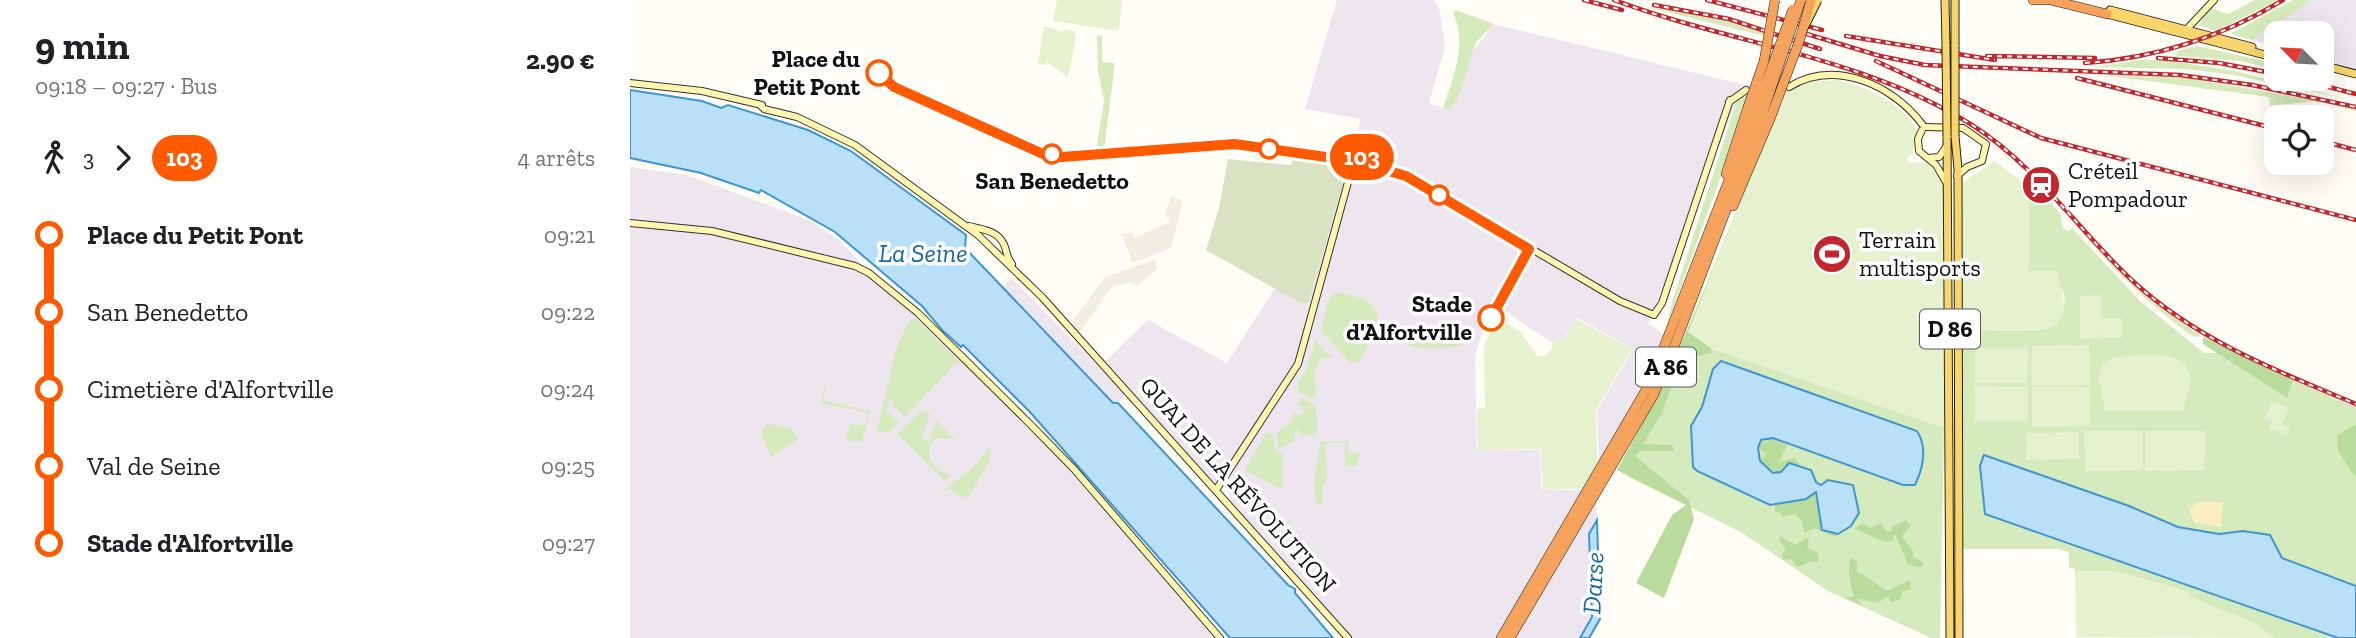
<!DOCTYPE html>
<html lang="fr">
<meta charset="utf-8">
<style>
:root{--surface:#fff;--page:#f6f6f6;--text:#202124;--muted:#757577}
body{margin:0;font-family:"Zilla Slab",serif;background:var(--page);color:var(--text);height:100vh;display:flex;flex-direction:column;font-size:26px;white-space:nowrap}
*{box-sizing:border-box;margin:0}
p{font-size:23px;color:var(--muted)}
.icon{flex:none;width:38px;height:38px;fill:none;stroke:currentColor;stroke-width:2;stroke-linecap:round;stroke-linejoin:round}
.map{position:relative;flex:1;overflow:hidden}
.drawer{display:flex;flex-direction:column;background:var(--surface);width:630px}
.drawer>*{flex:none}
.badge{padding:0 14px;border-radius:23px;font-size:24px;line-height:46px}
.needle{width:46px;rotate:294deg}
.controls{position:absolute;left:1634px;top:21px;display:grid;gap:14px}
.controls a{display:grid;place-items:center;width:70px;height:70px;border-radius:14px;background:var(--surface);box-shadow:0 7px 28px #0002;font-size:35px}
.map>.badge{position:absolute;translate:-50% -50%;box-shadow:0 0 0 4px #fff}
.legs{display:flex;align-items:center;gap:10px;height:77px;padding:0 35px;font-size:23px}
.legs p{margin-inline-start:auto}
.overview{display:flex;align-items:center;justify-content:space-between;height:119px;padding:0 35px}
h1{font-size:38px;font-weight:700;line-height:52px}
ul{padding:0 35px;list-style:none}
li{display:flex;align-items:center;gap:24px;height:77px;font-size:26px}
li i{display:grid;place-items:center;width:10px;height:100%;margin:0 9px;background:currentColor}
li i::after{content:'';width:18px;height:18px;margin:-9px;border:5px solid;border-radius:50%;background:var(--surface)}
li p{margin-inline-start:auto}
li:first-child i{background:linear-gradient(#0000 50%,currentColor 0)}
li:last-child i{background:linear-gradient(currentColor 50%,#0000 0)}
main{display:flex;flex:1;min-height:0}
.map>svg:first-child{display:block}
</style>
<main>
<section class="drawer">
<div class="overview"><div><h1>9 min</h1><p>09:18 – 09:27 · Bus</p></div><b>2.90 €</b></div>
<div class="legs"><svg class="icon" aria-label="walk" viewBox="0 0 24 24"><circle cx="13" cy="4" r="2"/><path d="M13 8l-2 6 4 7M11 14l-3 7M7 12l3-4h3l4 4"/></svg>3<svg class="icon" aria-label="forward" viewBox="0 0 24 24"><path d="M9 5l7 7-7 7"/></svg><b class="badge" style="background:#ff5a00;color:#fff">103</b><p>4 arrêts</p></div>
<ul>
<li><i style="color:#ff5a00"></i><b>Place du Petit Pont</b><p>09:21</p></li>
<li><i style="color:#ff5a00"></i><span>San Benedetto</span><p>09:22</p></li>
<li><i style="color:#ff5a00"></i><span>Cimetière d'Alfortville</span><p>09:24</p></li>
<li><i style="color:#ff5a00"></i><span>Val de Seine</span><p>09:25</p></li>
<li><i style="color:#ff5a00"></i><b>Stade d'Alfortville</b><p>09:27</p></li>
</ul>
</section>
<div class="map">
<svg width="1726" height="638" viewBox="0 0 1726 638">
<rect width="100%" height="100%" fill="#fffdf5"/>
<path fill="#eee6ef" d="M707,0H804L809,8L815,47L799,103L819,110L839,56L864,24L1123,87L1106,103L1018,324L1035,335L1017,378L969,461L967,410L1003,349L947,318L934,338L921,342L867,306L852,333L845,356L847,450H910L912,490H968L973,493L966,502L972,617L961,638H723L599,499L600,490L583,481L476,361L518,320L597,363L645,288L674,305L679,302L731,119L675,109Z
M1682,0H1726V69L1692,59V33H1647V47L1623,40Z
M0,167L57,175L181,221L209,240L237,269L289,313L398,423L584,638H0Z
M381,278L493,392L494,396L488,403H483L372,287Z"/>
<path fill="#d5ebbd" d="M1625,0H1648L1586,31L1569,25L1580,8L1598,14Z
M1663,0H1682L1623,40L1600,34Z
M1016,7L1091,18L1136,32L1135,36Z
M826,10L864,24L846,42L829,95L820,110L813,108C823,77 838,45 823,13Z
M467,35L472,36V62L485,63L474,150H466L474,101L468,72Z
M1567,46L1647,64V70L1611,61L1546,56L1547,51Z
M1511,60H1534L1604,71L1726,101L1604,75L1557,69L1465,67Z
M1472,75L1558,78L1726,108V111L1687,101L1640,106L1639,97Z
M1120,95L1018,378L1034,336L1043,299L1106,103L1111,97Z
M1154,96L1061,334L1082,349L1314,423L1310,638H1301L1198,591L1111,532L997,476L993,469L1022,415Z
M1414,195L1430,213L1433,229L1439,231L1442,228L1510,301L1574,353H1588L1656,397L1663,380L1726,407V638H1645L1624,623L1559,597V592L1489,572L1445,571V568H1439V553L1429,549H1332L1331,330H1408L1425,325C1446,288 1431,284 1398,271L1399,200L1403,203Z
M1435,211C1476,257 1517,301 1570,335L1568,337L1562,336C1514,301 1472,259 1435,211Z
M708,292L735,299L747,312L745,341L739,344L729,362L721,363L691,331L699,298Z
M287,319L330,363L325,364L275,417L265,407L263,409V401L259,399L257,412L270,422L259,432L247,431L266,349L279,321Z
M829,333L837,338L830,347L786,348L771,342L775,337L822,339Z
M685,340L702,358H692L684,371L686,396L682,399L668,392L667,384L677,368Z
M159,380L196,389L193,400L240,411L232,442L216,440L220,424L235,425L238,413L191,403L194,389Z
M672,398L686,406L687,435H669V430H665V441L649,449L647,432L661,422L664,413L672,415L674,407L667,405Z
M292,410L300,414L291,439L299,441L306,422L303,417L324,439L307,438C289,450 304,472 321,475L315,481L267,434Z
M139,424L161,428L168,439L141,457L131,435L133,428Z
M636,432L643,435L645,449L653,455L652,489L615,471Z
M366,441L361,449L359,463L338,497L329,496L320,489L308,495L341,469Z
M718,441V453H731L726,466H715V443H696L697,479L692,488V505H687L684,485L691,442Z"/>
<path fill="#b9dc9c" d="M1076,287L1081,353L1052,360L1031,415L1013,444L1042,445L1045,451H1010L1005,456L1059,500L1064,519L1034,598L1006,583L1042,515L1056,505L987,470L1031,389Z
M1573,337L1663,380L1657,398L1573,344Z
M1726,424V478L1708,451L1707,435Z
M1143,438L1157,445L1149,462L1165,458L1171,465H1155L1147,474L1130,461L1136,454L1128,448L1131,440L1135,443Z
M1184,491L1187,492L1192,530L1208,534L1205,537L1184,528L1174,533L1172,521L1165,514L1152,517V514L1145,511V505L1159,503Z
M1276,520L1281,526L1272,536L1283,551V557L1294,563L1291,568L1278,564L1265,534L1262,541L1255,542L1225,529L1232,523L1240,528L1252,523L1255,531L1261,532L1262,527Z
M1150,536L1165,545L1176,538L1179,540L1177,547L1188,553L1189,562H1180L1168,567L1161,559L1153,560L1152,554L1156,549L1149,541Z
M1220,557L1227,562V571L1257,591L1280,580L1281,589L1273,591L1270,600L1261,602L1258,596L1248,603L1226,598L1231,605L1214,597H1223L1219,574Z"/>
<path fill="#fbeec1" d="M1566,502H1593L1591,527L1565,523L1559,511Z"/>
<path fill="#d9e3c4" d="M663,156L718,165L679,302L674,305L576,250L589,208L598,159L661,165Z"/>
<path fill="#e6f2cf" d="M427,0H492L489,31L423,21Z
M414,26L432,32L435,29L444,31L446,37L438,77L417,62L416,65L408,64Z
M1207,80C1234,86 1273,103 1287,130L1283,153L1277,158L1278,162L1297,163L1313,182L1314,428L1082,349L1058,332L1155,93L1178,82Z
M1364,161L1399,187L1398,271H1428C1428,293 1446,311 1419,329L1331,330V184Z
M1471,295V318H1492V338H1472V321L1471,338L1450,339V296Z
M868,318L890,331L907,356H915L922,349L923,342L935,338L946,319L1002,349L966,410L968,488L913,490L911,449L848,450L847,409L855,408L854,345Z
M1459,345L1460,385L1401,386L1402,346Z
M1345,348H1398V383H1345Z
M1492,356C1516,356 1556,347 1561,379L1553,411H1475C1474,390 1455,362 1492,356Z
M1345,386L1398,387V421H1345Z
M1402,387H1459L1460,426L1402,427Z
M1643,402L1660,408L1651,424L1660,427L1657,435L1639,429L1642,421L1634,418Z
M1454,431H1513V470L1455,471Z
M1515,431H1575L1574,470L1515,471Z
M1449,432V459L1396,460L1397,433Z
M1445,571L1489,572L1559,592L1560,597L1624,623L1645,638L1446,637Z"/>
<path fill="#f1ede2" d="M541,196L553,200L541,248L503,263L491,234L502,233L504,238L540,222L535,214Z
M525,259L527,269L507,286L500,282L482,287L449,333L443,328L442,322L474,278Z"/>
<path fill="#b9e0f7" stroke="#3f96cf" stroke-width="2" d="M0,90L72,101L91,108L98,105L178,130L221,151L336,235L335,248L483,403H488L658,585L665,589V593L703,638H600L400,412L333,345L331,347L312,330L292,306L205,232L131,190L129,193L71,173L0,158Z
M1091,361L1287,431C1298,448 1293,468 1285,485H1273L1143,438L1131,440L1128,448L1130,461L1143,473L1151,472L1159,463L1181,470L1186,482L1191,485L1198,480L1223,485L1229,513L1221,526L1208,534L1192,530L1186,492L1176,499L1140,505L1067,471L1063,467L1061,426L1072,407L1083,369Z
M1354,455L1499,506L1548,527L1589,534L1613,531L1640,535L1652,558L1726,586V638H1708L1355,514L1350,466Z
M967,520L970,619L959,638H950L962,617L959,534Z"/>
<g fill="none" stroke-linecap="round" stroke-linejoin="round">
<g stroke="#333" stroke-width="8">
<path id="secondary" d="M1555,31L1584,0
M0,83L72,91L132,105
M1159,87C1204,59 1262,84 1292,124
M1099,102L1116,90
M130,105L134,109L167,117L225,145L348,235L412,297L718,638
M1296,127L1333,128L1356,144L1352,161L1337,167L1327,176
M1292,130L1288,139L1289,151L1306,165L1316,182
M1298,158L1309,157L1316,147
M741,166L776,175L990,301L1024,315L1032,303L1100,100
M723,170L733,175L741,166
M0,223L82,231L225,266L239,273L288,313L398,422L443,468L590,638
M339,226C353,230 369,230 375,247C377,253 377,258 382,264
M586,490L668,364L723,164L733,157L741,166"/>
</g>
<g stroke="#222" stroke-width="9">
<path id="primary" d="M1315,0L1316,46
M1325,0V47
M1480,10L1622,47
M1477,14L1647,58
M1692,65L1726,74
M1317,136L1320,638
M1325,136L1328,169L1329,638"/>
</g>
<g stroke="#222" stroke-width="10">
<path id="highway" d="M1403,0H1422
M1420,0L1477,14
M1096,174L1117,110
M1103,206L1140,119
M871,638L1020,383L1125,113
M880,638L1023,396L1044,347L1132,115"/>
</g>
<use href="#secondary" stroke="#fff6b0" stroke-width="6"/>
<use href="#primary" stroke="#f9d66b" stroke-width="7"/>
<use href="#highway" stroke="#f5a25d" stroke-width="9"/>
<g stroke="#c4262e" stroke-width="4.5">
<path id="rail" d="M954,0L992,10
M984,0C1102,44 1232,56 1342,125C1407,166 1449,232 1505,283C1569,341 1647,371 1726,404
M1077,0L1192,30
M1024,5L1099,19L1190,49
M1177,34L1250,56L1295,65L1550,75L1622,85L1726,107
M1216,36L1365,60
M1357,56L1465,58
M1528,58L1589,63L1647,74
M1246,61L1411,138L1726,220
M1455,63C1526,58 1592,37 1653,0
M1447,78L1647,129
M1668,79L1726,94
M1692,141L1726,150"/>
</g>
<use href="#rail" stroke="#fff" stroke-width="2" stroke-dasharray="5" stroke-linecap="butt"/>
<g stroke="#222" stroke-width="9" stroke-linecap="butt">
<path id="primary-bridge" d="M1173,30L1188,0
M1316,46L1317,136
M1325,136V47"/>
</g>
<g stroke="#222" stroke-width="10" stroke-linecap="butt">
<path id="highway-bridge" d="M1117,110L1134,61L1145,0
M1125,113L1163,9
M1132,115L1171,0
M1140,119L1169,42L1181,0"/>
</g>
<use href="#primary-bridge" stroke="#f9d66b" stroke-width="7"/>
<use href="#highway-bridge" stroke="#f5a25d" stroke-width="9"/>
</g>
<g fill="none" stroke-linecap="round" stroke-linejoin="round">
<g stroke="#fff" stroke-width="16">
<path id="line-1" d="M249,73L264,87L413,154L432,157L605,144L724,161L735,158L741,166L776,176L899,249L861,318"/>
</g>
<use href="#line-1" stroke="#ff5a00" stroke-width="10"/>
</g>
<defs>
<g id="station-disc" transform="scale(2.0125)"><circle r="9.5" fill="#c4262e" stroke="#fff"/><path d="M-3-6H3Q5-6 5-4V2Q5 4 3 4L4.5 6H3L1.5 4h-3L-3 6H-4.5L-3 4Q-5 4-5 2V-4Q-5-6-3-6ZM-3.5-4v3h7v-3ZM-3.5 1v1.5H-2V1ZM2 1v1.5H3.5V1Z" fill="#fff"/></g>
<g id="stadium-disc" transform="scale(2.0125)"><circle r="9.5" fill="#c4262e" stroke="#fff"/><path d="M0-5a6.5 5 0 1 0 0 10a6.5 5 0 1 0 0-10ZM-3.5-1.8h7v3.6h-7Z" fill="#fff"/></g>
</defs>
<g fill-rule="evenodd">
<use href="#station-disc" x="1411" y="185"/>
<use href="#stadium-disc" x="1202" y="254"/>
</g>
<g fill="#fff" stroke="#ff5a00" stroke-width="3.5">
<circle cx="249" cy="73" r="12"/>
<circle cx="639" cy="149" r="9"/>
<circle cx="422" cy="154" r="9"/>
<circle cx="809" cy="195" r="9"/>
<circle cx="861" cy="318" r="12"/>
</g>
<g text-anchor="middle" stroke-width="7" stroke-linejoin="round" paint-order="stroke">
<g fill="#fff" stroke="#585858" stroke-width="2">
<rect x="1290" y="309.5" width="60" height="39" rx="5"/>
<rect x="1006" y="347.5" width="60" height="39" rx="5"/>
</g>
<g font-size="23" font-weight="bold" fill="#111">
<text x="1320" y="337">D 86</text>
<text x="1036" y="375">A 86</text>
</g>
<g font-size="24" font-weight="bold" fill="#111" stroke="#fff" text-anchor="end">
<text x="230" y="67">Place du<tspan x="230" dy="28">Petit Pont</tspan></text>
<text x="422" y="189" text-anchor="middle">San Benedetto</text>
<text x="842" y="312">Stade<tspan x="842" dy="28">d'Alfortville</tspan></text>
</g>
<g font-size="24" fill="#111" stroke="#fff" text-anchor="start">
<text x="1438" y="179">Créteil<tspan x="1438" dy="28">Pompadour</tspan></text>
<text x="1229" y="248">Terrain<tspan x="1229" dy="28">multisports</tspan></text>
</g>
<g font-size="24" fill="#111" stroke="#fff">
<text transform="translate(608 485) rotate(48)" y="8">QUAI DE LA RÉVOLUTION</text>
</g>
<g font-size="26" font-style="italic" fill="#1768a6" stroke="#fff">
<text x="293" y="262">La Seine</text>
<text transform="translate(963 583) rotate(-87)" y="9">Darse</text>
</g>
</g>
</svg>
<div class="controls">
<a><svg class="needle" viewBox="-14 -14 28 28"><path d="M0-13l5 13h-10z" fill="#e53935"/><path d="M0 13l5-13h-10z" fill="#757577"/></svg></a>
<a><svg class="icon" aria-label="locate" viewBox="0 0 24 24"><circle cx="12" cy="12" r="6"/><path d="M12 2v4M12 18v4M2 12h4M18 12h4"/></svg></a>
</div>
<b class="badge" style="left:732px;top:157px;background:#ff5a00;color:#fff">103</b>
</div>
</main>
